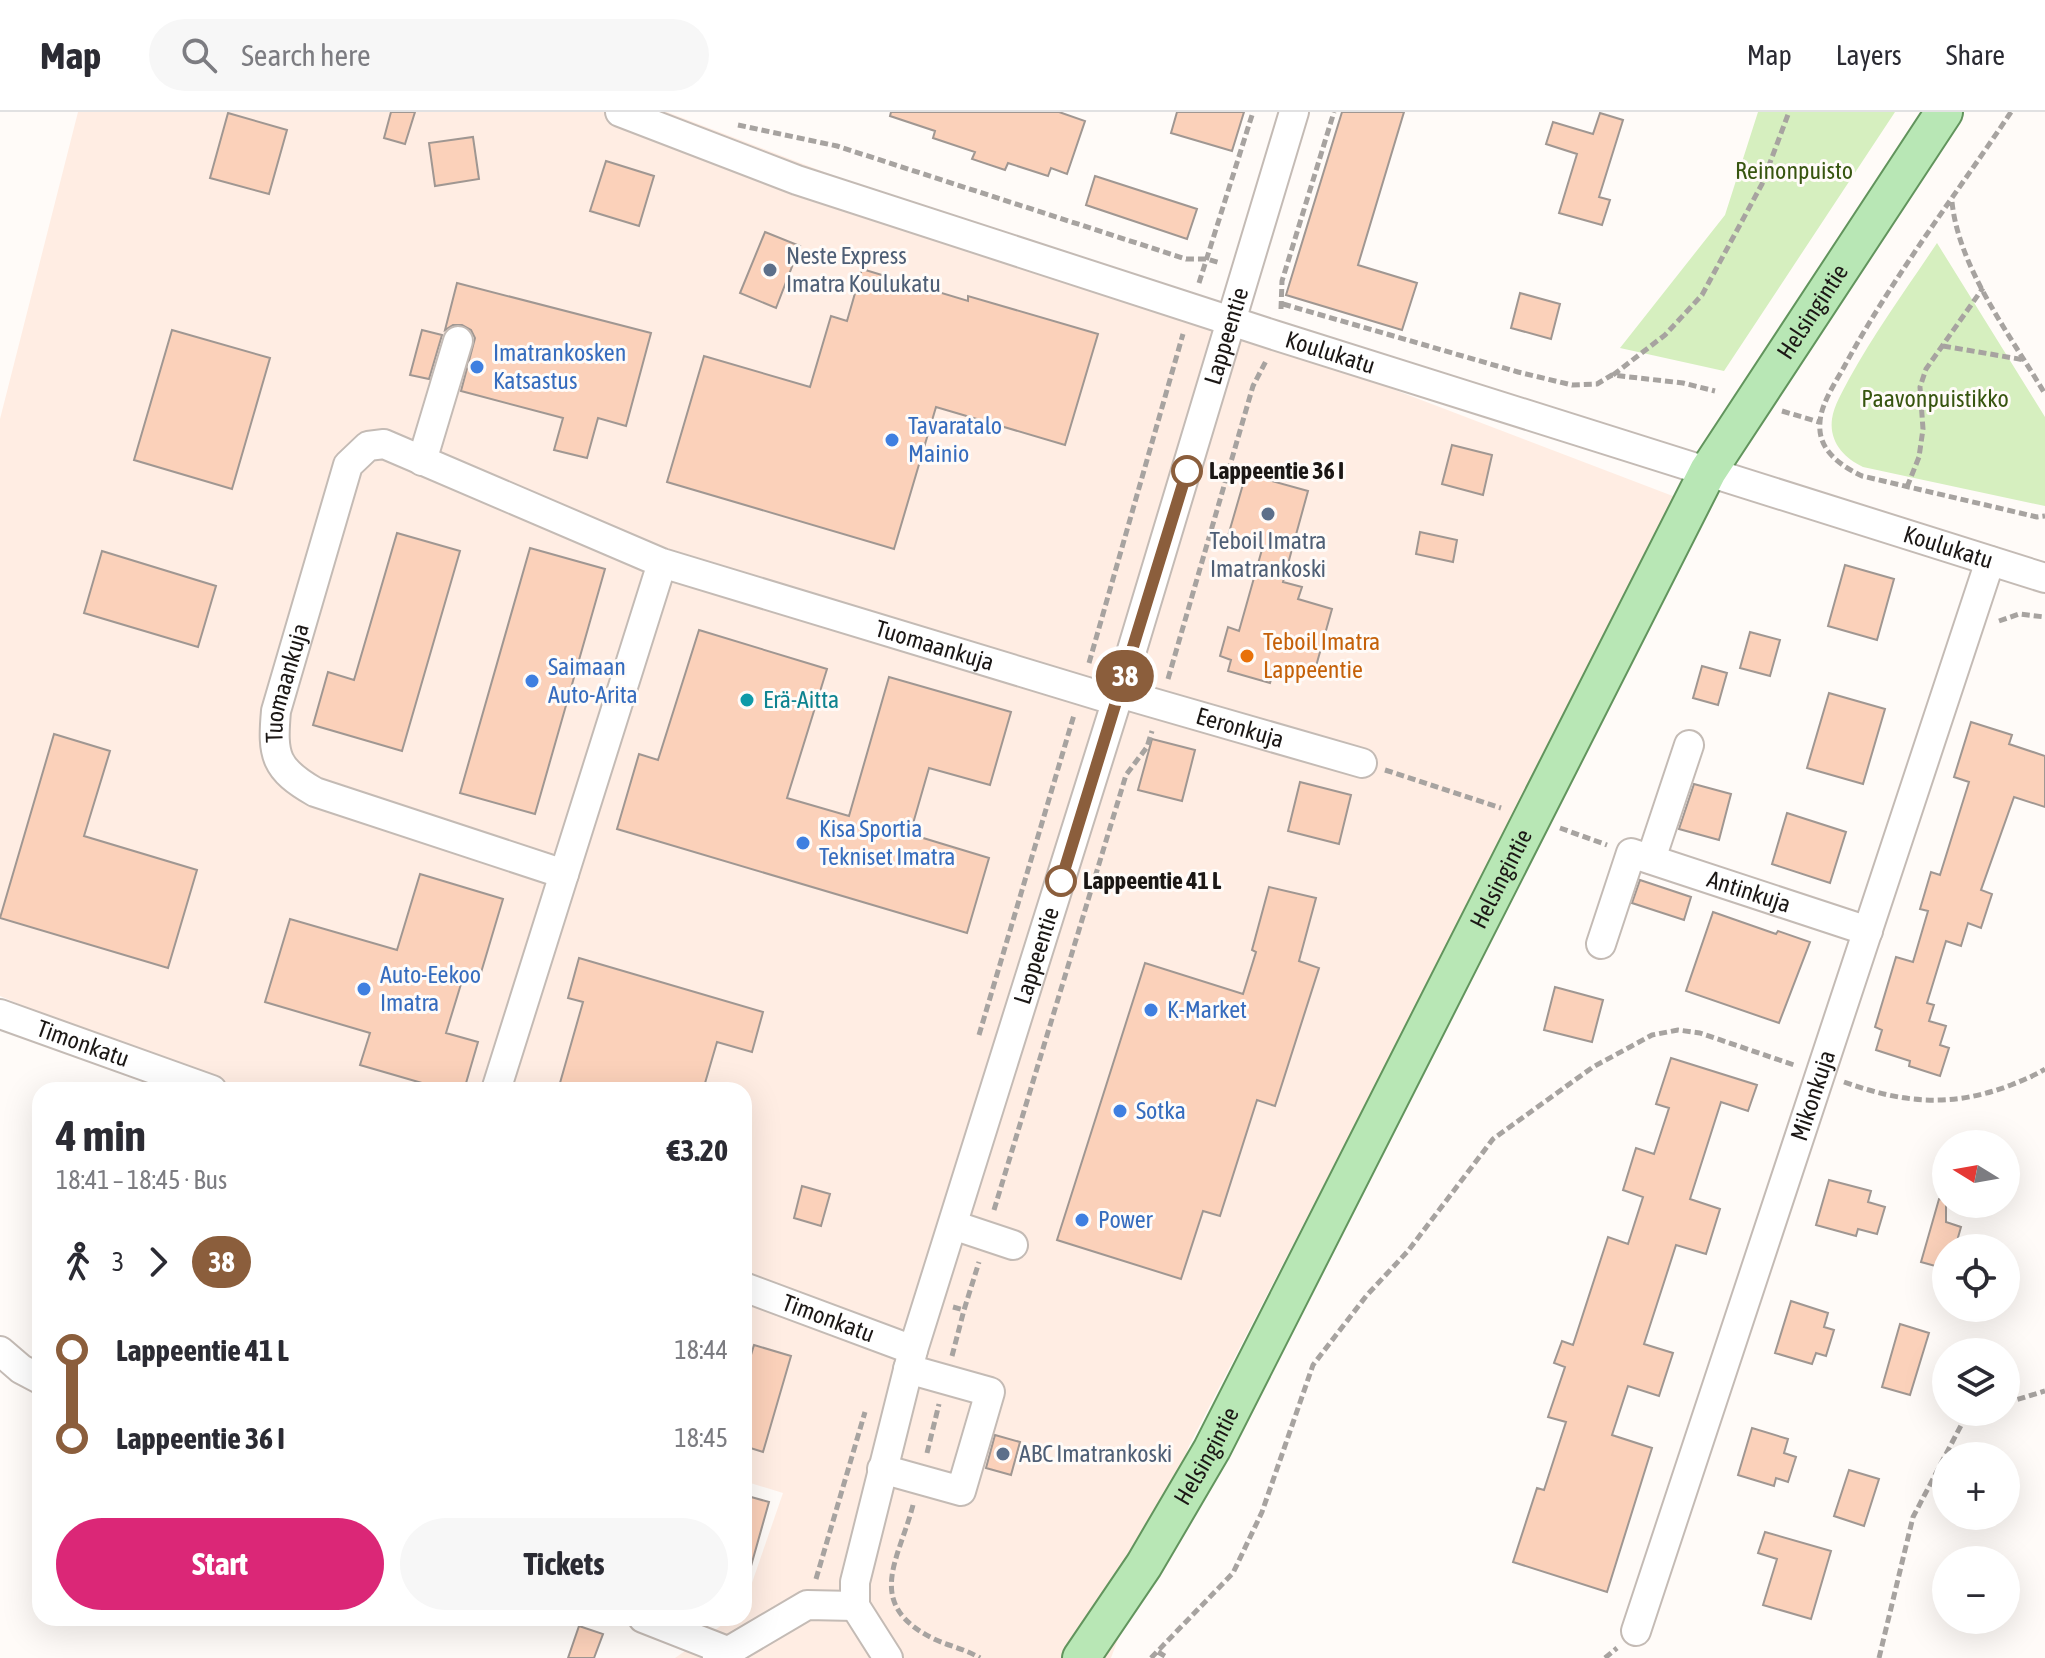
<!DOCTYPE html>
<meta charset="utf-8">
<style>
:root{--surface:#fff;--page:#f7f7f7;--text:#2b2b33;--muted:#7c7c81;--line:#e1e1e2;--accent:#db2777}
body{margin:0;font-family:"Asap Condensed",sans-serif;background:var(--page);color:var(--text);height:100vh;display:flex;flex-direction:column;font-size:30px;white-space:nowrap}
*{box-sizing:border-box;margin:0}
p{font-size:26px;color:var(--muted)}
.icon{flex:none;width:44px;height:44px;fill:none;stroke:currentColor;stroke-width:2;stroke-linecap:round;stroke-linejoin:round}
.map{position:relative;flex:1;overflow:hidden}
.drawer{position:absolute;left:32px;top:970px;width:720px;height:544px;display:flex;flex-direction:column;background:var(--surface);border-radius:24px;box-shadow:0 8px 32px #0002}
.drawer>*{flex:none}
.badge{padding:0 16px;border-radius:26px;font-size:28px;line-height:52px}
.needle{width:52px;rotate:281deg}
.buttons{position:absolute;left:1932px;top:1018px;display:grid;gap:16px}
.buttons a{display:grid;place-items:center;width:88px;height:88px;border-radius:50%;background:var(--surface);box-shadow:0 8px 32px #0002;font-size:40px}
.map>.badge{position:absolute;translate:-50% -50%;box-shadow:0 0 0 4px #fff}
.legs{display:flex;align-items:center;gap:12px;height:88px;padding:0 24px;font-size:26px}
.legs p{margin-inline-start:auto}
.summary{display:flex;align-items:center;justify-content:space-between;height:136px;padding:0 24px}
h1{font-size:44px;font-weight:700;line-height:60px}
.button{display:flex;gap:16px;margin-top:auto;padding:16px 24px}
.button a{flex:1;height:92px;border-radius:48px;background:var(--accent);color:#fff;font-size:32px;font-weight:700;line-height:92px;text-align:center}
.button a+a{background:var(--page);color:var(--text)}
ul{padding:0 24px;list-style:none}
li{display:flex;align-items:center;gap:28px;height:88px;font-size:30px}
li i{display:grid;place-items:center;width:12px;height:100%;margin:0 10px;background:currentColor}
li i::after{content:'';width:20px;height:20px;margin:-10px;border:6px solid;border-radius:50%;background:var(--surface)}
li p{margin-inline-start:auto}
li:first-child i{background:linear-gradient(#0000 50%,currentColor 0)}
li:last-child i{background:linear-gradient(currentColor 50%,#0000 0)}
header{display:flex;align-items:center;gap:48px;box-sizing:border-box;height:112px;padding:0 40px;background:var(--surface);border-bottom:2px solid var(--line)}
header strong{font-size:38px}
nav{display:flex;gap:44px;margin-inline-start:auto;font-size:28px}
.search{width:560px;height:72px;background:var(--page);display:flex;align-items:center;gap:20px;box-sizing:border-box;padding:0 28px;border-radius:44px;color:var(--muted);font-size:30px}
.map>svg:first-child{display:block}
</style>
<header>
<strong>Map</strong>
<div class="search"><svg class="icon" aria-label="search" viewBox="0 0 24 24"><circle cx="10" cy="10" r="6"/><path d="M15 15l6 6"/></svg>Search here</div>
<nav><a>Map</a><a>Layers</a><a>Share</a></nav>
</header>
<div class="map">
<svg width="2045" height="1546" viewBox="0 0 2045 1546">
<rect width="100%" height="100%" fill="#fffbf8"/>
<path fill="#ffede3" d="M78,0H667L1678,386L1189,1334L1111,1546H675L732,1506H744V1494L783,1381L744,1369V978H221L0,884V307Z"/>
<path fill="#d6efbf" d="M1758,0H1895L1724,259L1620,236L1725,103Z
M1937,131L2045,305V394L1863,355C1844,346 1829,330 1832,307C1834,293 1843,279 1849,267C1875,220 1907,176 1937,131Z"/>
<path fill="#fbd1ba" stroke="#a09792" stroke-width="2" d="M391,0H415L405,32L384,26Z
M891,0H1059L1085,9L1067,62L1051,56L1048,64L1008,51L1005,58L972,47L975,40L933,26L935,19L890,4Z
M1177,0H1244L1232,39L1171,21Z
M1342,0H1404L1358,153L1417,171L1402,218L1286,183Z
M228,1L287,18L269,82L210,66Z
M1600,1L1623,8L1599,85L1610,88L1602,113L1559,101L1577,42L1546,32L1553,10L1593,22Z
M473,25L479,67L435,74L429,31Z
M606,49L654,64L639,114L590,99Z
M1095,64L1197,97L1187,127L1086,93Z
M765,120L800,134L776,196L740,181Z
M862,157L968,189V184L1098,222L1065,333L936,295L894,437L667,370L704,244L810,275L831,204L847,209Z
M457,171L651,221L626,314L598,306L587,346L554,338L563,306L461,279L475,226L471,218L462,213H453L445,218Z
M1520,181L1560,192L1551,227L1511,216Z
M172,218L270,246L232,377L134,348Z
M422,218L442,223L429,267L410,263Z
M1452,333L1492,343L1483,383L1442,372Z
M1246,362L1308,379L1283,470L1302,475L1298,487L1332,497L1313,565L1275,554L1270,571L1228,559L1231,548L1220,544L1228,515L1239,519L1263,434L1228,424Z
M1420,420L1457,428L1453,450L1416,442Z
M397,421L460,439L402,639L313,613L328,560L354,568Z
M530,436L605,457L535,702L460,681Z
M102,439L216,474L198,535L84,501Z
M1845,453L1894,467L1877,528L1828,514Z
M699,518L827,557L787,686L849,704L889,565L1011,600L990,673L929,656L910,722L989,746L967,821L617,717L639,642L658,648Z
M1750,520L1780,528L1770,564L1740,556Z
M1702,554L1727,561L1718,593L1693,586Z
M1829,581L1885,597L1863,672L1807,656Z
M1971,610L2012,623L2009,632L2045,644V695L2014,685L1981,778L1992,782L1981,816L1968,811L1961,834L1946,829L1927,891L1934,893L1929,909L1946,914L1940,933L1949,936L1940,964L1909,954L1910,949L1876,938L1882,918L1875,915L1896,845L1913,850L1928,799L1920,797L1931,760L1940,763L1969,670L1954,665Z
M54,622L110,639L84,724L197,758L168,856L0,806Z
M1152,627L1195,638L1182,689L1138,678Z
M1300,670L1351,683L1339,732L1288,719Z
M1694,672L1731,682L1719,728L1679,717Z
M1787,701L1846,720L1830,771L1772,752Z
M420,762L503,787L480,864L465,859L446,921L478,930L464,978H446L360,953L370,921L265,890L290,807L397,838Z
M1640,768L1691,785L1684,808L1632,791Z
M1269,775L1316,786L1299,849L1319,856L1275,994L1257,988L1220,1104L1203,1099L1181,1167L1057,1128L1145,851L1243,882L1256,840L1252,838Z
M1713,800L1776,822L1778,819L1810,830L1779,911L1686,879Z
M579,846L763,900L752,940L717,930L703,978H558L583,890L568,886Z
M1555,875L1603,888L1592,930L1544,918Z
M1671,946L1757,973L1748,999L1721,990L1690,1087L1720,1097L1706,1142L1676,1133L1667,1161L1644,1232L1673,1241L1659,1284L1628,1274L1612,1323L1652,1336L1607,1480L1513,1450L1537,1376L1544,1378L1566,1310L1548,1305L1565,1255L1554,1251L1562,1229L1573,1233L1608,1125L1628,1132L1643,1085L1623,1078L1636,1036L1654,1042L1669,996L1656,992Z
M1829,1068L1871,1079L1868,1090L1885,1095L1877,1122L1858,1117L1856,1124L1816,1113Z
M802,1074L830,1082L821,1114L794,1106Z
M1939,1087L1946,1088V1110L1961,1115L1955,1136H1946V1157L1921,1150Z
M1791,1189L1828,1201L1824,1215L1834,1218L1826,1244L1816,1241L1812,1252L1775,1241Z
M1900,1212L1929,1221L1910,1283L1882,1275Z
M754,1233L791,1244L763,1340L744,1334V1266Z
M1752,1316L1788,1327L1784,1341L1796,1345L1788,1370L1776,1366L1774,1374L1738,1363Z
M995,1323L1020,1330L1011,1363L986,1356Z
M1849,1358L1879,1367L1864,1414L1834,1404Z
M744,1383L769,1390L751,1454H744Z
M1765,1420L1831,1439L1811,1507L1763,1493L1777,1447L1758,1441Z
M579,1514L603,1522L594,1546H568Z"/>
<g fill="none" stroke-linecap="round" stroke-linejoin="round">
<g stroke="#c4bbb5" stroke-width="32">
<g id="minor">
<path id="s1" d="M620,0L797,68L1274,223L2045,466"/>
<path d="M422,349L458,229"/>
<path id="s2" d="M662,451L564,762L315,680C275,657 272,644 276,599L348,353L368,334L384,332L662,451L1117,589"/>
<path id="s3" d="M1119,581L1362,651"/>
<path d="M1651,747L1689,633"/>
<path id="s4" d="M1601,832L1631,741L1868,819"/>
<path id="s5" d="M0,902L212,978"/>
<path d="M496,978L564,762"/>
<path d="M953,1113L1013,1133"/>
<path id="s6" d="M744,1175L913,1238"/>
<path d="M0,1239L21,1257L40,1267"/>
<path d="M882,1357L961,1379L990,1280L908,1257"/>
<path d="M643,1506L727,1539"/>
<path id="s7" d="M1636,1519L1990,449"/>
<path d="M717,1546L807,1493L855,1494"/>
<path id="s8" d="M888,1546L855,1494V1470L913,1238L1119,581L1294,0"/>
</g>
</g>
<g stroke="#62945d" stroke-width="40">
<g id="major">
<path id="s9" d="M1081,1546L1144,1453L1212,1337L1708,359L1944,0"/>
</g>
</g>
<path stroke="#a7a3a0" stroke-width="5" stroke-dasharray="8 4" stroke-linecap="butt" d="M2011,0C1955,84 1892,166 1844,255C1835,271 1821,292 1820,310C1817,338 1841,354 1862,364L2037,405L2045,404
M738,13L837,34L1186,147H1207L1220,151
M1952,90C1959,157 2011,224 2045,282
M1199,171L1253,0
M1283,192L1518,260L1572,273L1597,272L1612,263L1683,271L1715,279
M1281,197L1282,169L1334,0
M1943,234L2025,248
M1613,263L1665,223L1702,183L1762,72L1789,0
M1782,299L1819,310
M1907,375L1919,345L1923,317L1920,275L1926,257L1983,176
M1999,509L2019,502L2045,505
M1089,551L1183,222
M1168,567L1253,274L1266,249
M1385,658L1501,696
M1560,716L1607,733
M979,923L1074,603
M1844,970C1903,991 1951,996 2011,973C2023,968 2034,964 2045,957
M994,1098L1126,663L1147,635L1152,619
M953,1195L964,1198L979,1150
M952,1244L964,1198
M2006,1291L2045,1279
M927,1341L939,1292
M913,1393C899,1448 863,1492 934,1527C949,1534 965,1537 980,1546
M816,1467L865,1300
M1158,1540L1168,1546
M1151,1546L1233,1461L1262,1400L1313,1253L1367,1183L1408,1139L1493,1027L1593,955L1652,923L1678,918L1700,921L1797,954
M1605,1546L1617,1536
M1879,1546L1913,1405L1967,1302L1974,1300"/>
<use href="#minor" stroke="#fff" stroke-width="28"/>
<use href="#major" stroke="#b8e7b5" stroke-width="36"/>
</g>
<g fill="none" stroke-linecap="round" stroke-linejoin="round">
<g stroke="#fff" stroke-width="18">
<path id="line-1" d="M1061,769L1187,359"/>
</g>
<use href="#line-1" stroke="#8b5e3c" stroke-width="12"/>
</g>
<g fill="#5c6f8a" stroke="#fffbf8" stroke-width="3">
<circle cx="770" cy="158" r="8"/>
<circle cx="1268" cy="402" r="8"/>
<circle cx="1003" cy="1342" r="8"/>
</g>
<g fill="#3f7fe0" stroke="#fffbf8" stroke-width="3">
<circle cx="477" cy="255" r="8"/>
<circle cx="892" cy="328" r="8"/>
<circle cx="532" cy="569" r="8"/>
<circle cx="803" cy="731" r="8"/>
<circle cx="364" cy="877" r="8"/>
<circle cx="1151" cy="898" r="8"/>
<circle cx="1120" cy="999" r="8"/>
<circle cx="1082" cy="1108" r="8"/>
</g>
<g fill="#fff" stroke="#8b5e3c" stroke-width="4">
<circle cx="1187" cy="359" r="14"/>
<circle cx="1061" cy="769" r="14"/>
</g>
<circle fill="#e8710a" stroke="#fffbf8" stroke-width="3" cx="1247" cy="544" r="8"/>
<circle fill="#0f9aa8" stroke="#fffbf8" stroke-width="3" cx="747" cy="588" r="8"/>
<g text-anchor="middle" stroke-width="6" stroke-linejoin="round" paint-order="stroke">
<g font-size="24" fill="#37550f" stroke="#fffbf8">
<text x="1794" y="67">Reinonpuisto</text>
<text x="1935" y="295">Paavonpuistikko</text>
</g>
<g font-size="24" fill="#4e5e75" stroke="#fffbf8" text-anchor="start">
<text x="786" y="152">Neste Express<tspan x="786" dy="28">Imatra Koulukatu</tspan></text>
<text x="1268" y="437" text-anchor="middle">Teboil Imatra<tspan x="1268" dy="28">Imatrankoski</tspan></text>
<text x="1019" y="1350">ABC Imatrankoski</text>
</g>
<g font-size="24" fill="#1b1715" stroke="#fffbf8">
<text dy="8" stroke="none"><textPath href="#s9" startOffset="1534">Helsingintie</textPath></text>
<text dy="8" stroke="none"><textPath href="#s8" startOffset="1386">Lappeentie</textPath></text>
<text dy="8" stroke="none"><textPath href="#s1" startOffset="750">Koulukatu</textPath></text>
<text dy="8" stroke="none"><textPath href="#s1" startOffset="1398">Koulukatu</textPath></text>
<text dy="8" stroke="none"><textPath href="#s2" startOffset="1574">Tuomaankuja</textPath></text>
<text dy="8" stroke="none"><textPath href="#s2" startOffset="716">Tuomaankuja</textPath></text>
<text dy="8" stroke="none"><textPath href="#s3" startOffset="126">Eeronkuja</textPath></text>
<text dy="8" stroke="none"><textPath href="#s9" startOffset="886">Helsingintie</textPath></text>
<text dy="8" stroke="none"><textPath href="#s4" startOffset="220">Antinkuja</textPath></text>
<text dy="8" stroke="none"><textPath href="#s8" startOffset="738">Lappeentie</textPath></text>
<text dy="8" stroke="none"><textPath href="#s5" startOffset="88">Timonkatu</textPath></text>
<text dy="8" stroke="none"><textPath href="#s7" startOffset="564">Mikonkuja</textPath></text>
<text dy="8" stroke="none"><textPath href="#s6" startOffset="90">Timonkatu</textPath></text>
<text dy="8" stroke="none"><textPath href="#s9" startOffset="238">Helsingintie</textPath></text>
</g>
<g font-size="24" fill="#366cbe" stroke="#fffbf8" text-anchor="start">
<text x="493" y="249">Imatrankosken<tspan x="493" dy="28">Katsastus</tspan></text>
<text x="908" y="322">Tavaratalo<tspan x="908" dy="28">Mainio</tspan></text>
<text x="548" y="563">Saimaan<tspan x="548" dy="28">Auto-Arita</tspan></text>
<text x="819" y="725">Kisa Sportia<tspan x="819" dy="28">Tekniset Imatra</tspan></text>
<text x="380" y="871">Auto-Eekoo<tspan x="380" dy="28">Imatra</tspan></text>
<text x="1167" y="906">K-Market</text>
<text x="1136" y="1007">Sotka</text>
<text x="1098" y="1116">Power</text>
</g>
<g font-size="24" font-weight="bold" fill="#1b1715" stroke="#fffbf8" text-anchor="start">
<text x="1209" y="367">Lappeentie 36 I</text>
<text x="1083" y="777">Lappeentie 41 L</text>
</g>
<g font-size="24" fill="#c56008" stroke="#fffbf8" text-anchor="start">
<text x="1263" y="538">Teboil Imatra<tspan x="1263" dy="28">Lappeentie</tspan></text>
</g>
<g font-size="24" fill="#0d838f" stroke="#fffbf8" text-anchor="start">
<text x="763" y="596">Erä-Aitta</text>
</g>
</g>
</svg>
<div class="buttons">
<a><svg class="needle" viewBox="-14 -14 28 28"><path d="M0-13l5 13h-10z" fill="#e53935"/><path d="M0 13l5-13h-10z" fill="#7c7c81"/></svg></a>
<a><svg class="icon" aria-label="locate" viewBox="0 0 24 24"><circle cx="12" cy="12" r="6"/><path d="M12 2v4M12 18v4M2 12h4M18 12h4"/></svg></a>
<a><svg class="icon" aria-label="layers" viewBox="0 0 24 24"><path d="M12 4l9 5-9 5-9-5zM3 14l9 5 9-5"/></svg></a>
<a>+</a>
<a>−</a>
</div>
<b class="badge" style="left:1125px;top:564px;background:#8b5e3c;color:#fff">38</b>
<section class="drawer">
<div class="summary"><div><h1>4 min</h1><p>18:41 – 18:45 · Bus</p></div><b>€3.20</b></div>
<div class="legs"><svg class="icon" aria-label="walk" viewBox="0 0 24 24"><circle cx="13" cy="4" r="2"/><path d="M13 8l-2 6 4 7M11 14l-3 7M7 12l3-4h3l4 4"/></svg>3<svg class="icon" aria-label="forward" viewBox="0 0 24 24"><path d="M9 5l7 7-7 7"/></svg><b class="badge" style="background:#8b5e3c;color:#fff">38</b></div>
<ul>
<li><i style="color:#8b5e3c"></i><b>Lappeentie 41 L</b><p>18:44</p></li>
<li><i style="color:#8b5e3c"></i><b>Lappeentie 36 I</b><p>18:45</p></li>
</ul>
<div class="button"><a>Start</a><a>Tickets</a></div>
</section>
</div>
